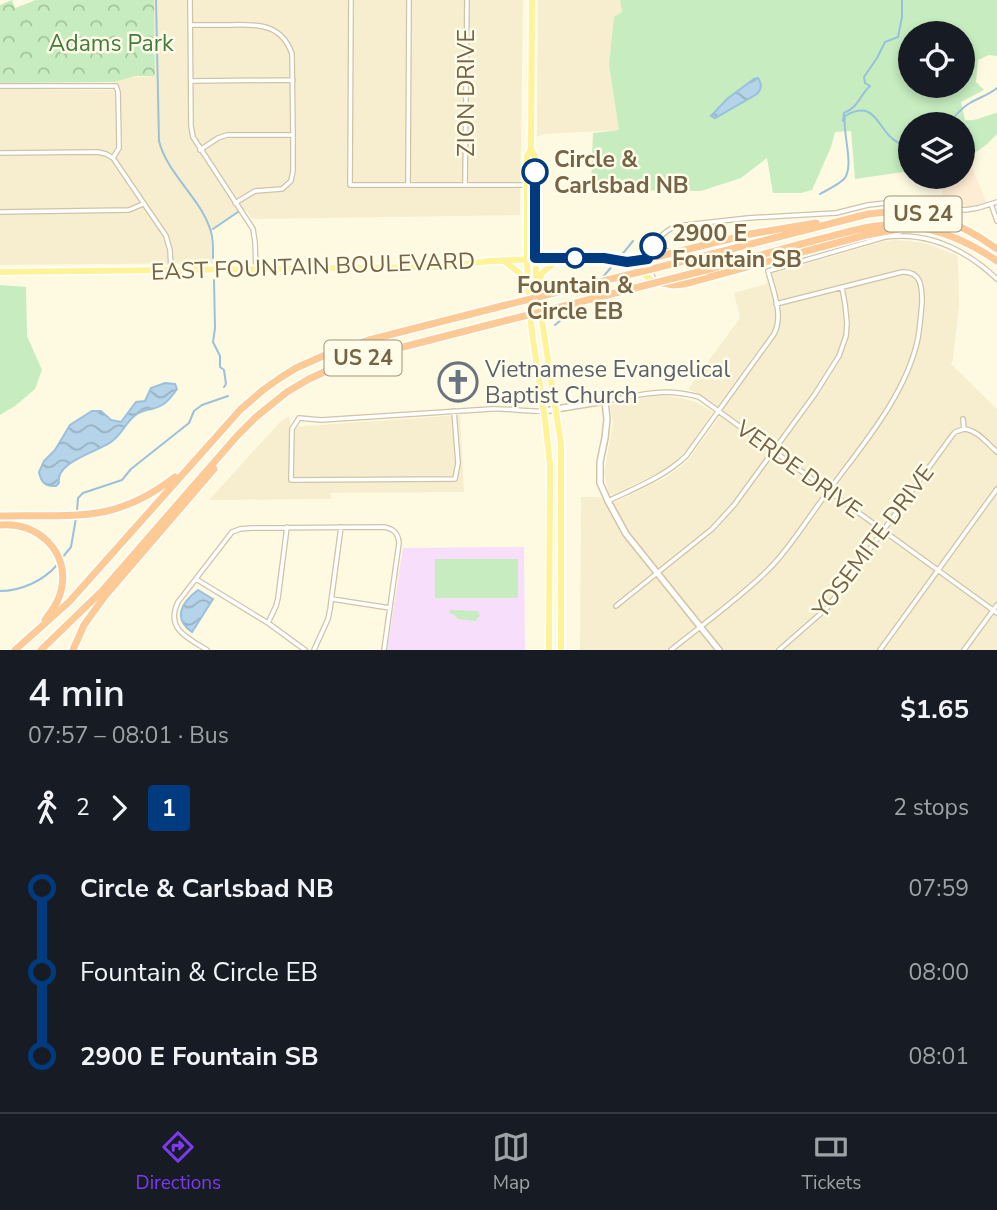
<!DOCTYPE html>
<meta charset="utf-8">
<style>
:root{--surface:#171b24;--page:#242831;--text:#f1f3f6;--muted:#9ea1a6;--line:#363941;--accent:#7c3aed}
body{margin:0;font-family:"Nunito Sans",sans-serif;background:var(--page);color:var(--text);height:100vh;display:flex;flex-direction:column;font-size:26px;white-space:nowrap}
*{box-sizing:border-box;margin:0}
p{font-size:23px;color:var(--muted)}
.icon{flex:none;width:38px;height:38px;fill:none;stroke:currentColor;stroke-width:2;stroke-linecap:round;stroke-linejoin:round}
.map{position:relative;height:650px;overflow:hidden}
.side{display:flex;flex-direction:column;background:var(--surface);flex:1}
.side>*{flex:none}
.badge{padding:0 14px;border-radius:5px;font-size:24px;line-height:46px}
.fabs{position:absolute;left:898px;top:21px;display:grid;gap:14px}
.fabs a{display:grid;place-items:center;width:77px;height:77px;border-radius:50%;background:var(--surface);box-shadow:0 4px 10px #0003;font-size:35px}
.map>.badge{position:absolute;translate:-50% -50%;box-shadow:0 0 0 4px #fff}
.legs{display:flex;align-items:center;gap:10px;height:77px;padding:0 28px;font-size:23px}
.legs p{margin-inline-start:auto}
.overview{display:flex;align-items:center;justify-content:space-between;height:119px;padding:0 28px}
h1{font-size:38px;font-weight:600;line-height:52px}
ul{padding:0 28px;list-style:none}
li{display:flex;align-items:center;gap:24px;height:84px;font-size:26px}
li i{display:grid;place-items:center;width:10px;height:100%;margin:0 9px;background:currentColor}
li i::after{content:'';width:18px;height:18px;margin:-9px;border:5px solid;border-radius:50%;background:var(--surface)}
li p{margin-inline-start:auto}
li:first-child i{background:linear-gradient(#0000 50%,currentColor 0)}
li:last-child i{background:linear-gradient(currentColor 50%,#0000 0)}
.tabs{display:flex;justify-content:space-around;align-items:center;height:98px;border-top:2px solid var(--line);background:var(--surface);font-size:19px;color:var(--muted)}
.tabs a{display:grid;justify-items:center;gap:4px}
.tabs .selected{color:var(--accent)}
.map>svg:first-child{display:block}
</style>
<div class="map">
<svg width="997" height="650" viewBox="0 0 997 650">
<defs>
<pattern id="forest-crowns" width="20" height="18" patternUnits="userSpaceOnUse" patternTransform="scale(1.75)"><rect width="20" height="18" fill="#c6ecbf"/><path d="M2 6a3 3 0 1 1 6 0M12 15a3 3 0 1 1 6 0" fill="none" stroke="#a6c39d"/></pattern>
<pattern id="water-waves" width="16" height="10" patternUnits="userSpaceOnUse" patternTransform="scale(1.75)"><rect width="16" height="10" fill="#b5d4e9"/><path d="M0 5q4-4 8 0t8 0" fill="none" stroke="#98b0bf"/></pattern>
</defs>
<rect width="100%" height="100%" fill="#fefae2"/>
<path fill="#f6eecf" d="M154,0H523L520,215L252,219L246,210L237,213L210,231L213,263L0,265V89L114,90V82L128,77L155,76Z
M538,0H620L622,12L609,65L619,130L545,134L537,137Z
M895,240L920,242L931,245L958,256L959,306L953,359L951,364L997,409V650H580L581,497H597L615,502L665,478L684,464L690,457L724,411L701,395L688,389L740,318L734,293L766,284L771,274L885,241Z
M656,395L677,397L696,402L713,412L687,450L667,469L614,494H609L604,473L613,423L610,405Z
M460,415L464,492L331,493V499L209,500L280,422L289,416L291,427Z"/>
<path fill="#ffecd4" d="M972,167L986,202L974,207L942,206L943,177H962L963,168Z"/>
<path fill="#f7defa" d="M524,547L525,650H387L403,548Z"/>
<path fill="#c6ecbf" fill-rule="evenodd" d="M620,0H997V56L989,55L978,60L976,82L984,90L961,102L965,120C977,122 985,115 997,113V134L986,145L963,161L962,124H910V171L855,179L851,131L835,132L831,147L812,190L801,193H773L767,158L741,178L701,191L606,190L591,183L593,133L619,130L609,65L614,17L622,12ZM910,33H962V86H910Z
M0,285L26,287L27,336L42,370L35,389L15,406L0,415Z
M435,559H518V598H435Z"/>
<path fill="url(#forest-crowns)" d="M12,0L15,8L36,0H154L155,76H135L114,82L0,83V5Z
M450,610L478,611L480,616L475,621L458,619L455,615L449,613Z"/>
<path fill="url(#water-waves)" stroke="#9ac1db" stroke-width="2" d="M758,78C762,85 762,88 757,94L715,118L711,116L727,99L754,79Z
M165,383L175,384L177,389C170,399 165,406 152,409C146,410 142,411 137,414C125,422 123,434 111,442C97,452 55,462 59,483L56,486C45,487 41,482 39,472L44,461L55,450L70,425L92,411H101L111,420L121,422L136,402L145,401L151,388Z
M198,590L213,599L192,632C172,618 182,602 198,590Z"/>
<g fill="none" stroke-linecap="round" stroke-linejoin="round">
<path stroke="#9ac1db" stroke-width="2" d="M156,0L159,141C167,173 198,196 209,226C214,236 213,248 213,258
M843,121L844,113C859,107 859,96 870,86L865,83L864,77L877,58L885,42L898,37L902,17V0
M948,124C955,116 961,108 970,103C980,97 989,95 997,88
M820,194C827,190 838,185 844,179C855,166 842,133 845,116C878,97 877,133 899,143C902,144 907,145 910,145
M213,229L238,212
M620,257L633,241
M602,278L614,264
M214,280L215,328L213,342L220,356V367L224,370L226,384L224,387
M586,297L596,285
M555,325L578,306
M77,512L78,498L83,493L122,480L131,469L189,423L194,411L202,405L228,396
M62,558L71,547L76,518
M0,591C21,591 43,581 57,565"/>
<g stroke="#d0c3a8" stroke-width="6">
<path id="street" d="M190,0L191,126L193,137L253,229L255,242L256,270
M351,0L350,185H527
M190,25C204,25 217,25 230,25C258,24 282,24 292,54L293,135V171L291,181L282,189L255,191L235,203
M191,81L293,80
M0,86H116L118,92L119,143V148L113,158
M200,150L218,138L227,135H292
M0,153L98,152L106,154L113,158L166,236L170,250L171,270
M408,184L409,0
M465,185L467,0
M991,204L997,221
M0,212L129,210L143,204
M659,238L661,248L669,252
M654,282L648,259C654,244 660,233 676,226L748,218L836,213L868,205L886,203H907L965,210L978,208L997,202
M605,401C641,395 663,387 699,397L997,613
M454,411L458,463L455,479L291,480L292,429L299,418L321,420L491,409C508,408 525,412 543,411
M963,419L964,429
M964,429C977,430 987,443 997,452
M608,501C635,488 664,477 686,456L774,334C784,316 773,290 768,271L885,237C929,231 966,250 997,279
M196,579L268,623L305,650
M332,599L390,608
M616,606L712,529L734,505L815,394L839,356L846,336L847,323L845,304L842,288
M268,623L276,606L278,598L287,527
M207,650C188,638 165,629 178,602L232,532L240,529L251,528L384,527C394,529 398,533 399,543L384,650
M314,650L328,619L330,609L341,527
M671,650C703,624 740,598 769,569C790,548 806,521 824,497C858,450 906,397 918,338C920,326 921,314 922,302C922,286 921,271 902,272L776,304
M779,650L827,608L951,437L955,432L964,429
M880,650L997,489
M964,650L997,605"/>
</g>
<g stroke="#d3c5a4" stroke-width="8">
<path id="secondary" d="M544,411L605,401L607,419L605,438L600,462V483L608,501L626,534L719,650"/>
</g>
<g stroke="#fff" stroke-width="9">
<path id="primary" d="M532,0L531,149L535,157L536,282L561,444V650
M531,149L527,156V259L529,307L533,340L545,419L550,465L549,650
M503,260L519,273L526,285
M627,262L654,282
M0,272L436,267L491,261L535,259H607L627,262L648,259
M538,284L542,273L560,259"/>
</g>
<g stroke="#fff" stroke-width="10">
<path id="highway" d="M648,259L750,234L816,223
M688,260L868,214C918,207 956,219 997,249
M706,270C743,260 780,250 816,240C842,234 869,224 896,225C933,226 968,241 997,261
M656,282L674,285L684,284L866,235L899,229
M0,516C72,514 113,525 175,477
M0,525C37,521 71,552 61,591C59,601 52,611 45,620
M15,650L69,602L240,410L263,390L280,378L296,368L332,352L369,340L506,305
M41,650L102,591L237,436L256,417L287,392L309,379L337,366L372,355L508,320
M73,650L84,625L105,596L214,469"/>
</g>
<use href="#street" stroke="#fff" stroke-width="3.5"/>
<use href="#secondary" stroke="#fff" stroke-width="5"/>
<use href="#primary" stroke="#fff297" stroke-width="6"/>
<use href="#highway" stroke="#fdc994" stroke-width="7"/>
<g stroke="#fff" stroke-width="10" stroke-linecap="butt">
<path id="highway-bridge" d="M506,305L688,260
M508,320L706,270"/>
</g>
<use href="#highway-bridge" stroke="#fdc994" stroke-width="7"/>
</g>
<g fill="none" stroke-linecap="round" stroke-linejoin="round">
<g stroke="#fff" stroke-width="16">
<path id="line-1" d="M535,172V258H604L627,262L648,259L653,246"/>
</g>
<use href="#line-1" stroke="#003b80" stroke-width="10"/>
</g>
<defs>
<g id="church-ring" transform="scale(2.0125)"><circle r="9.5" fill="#fffce9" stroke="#6b7280" stroke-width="1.5"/><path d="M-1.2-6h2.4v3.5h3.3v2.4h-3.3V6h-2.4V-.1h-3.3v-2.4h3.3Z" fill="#6b7280"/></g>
</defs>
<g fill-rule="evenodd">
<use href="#church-ring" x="458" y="382"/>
</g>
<g fill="#fff" stroke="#003b80" stroke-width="3.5">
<circle cx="535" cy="172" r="12"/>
<circle cx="653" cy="246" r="12"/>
<circle cx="575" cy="258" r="9"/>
</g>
<g text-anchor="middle" stroke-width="5" stroke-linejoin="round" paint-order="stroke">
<g fill="#fffce9" stroke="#a09277" stroke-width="2">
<rect x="884.5" y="196.5" width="77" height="35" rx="5"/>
<rect x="324.5" y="340.5" width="77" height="35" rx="5"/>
</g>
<g font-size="21" font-weight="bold" fill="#776446">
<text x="923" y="221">US 24</text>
<text x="363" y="365">US 24</text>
</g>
<g font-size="23" fill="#417e3d" stroke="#fffce9">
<text x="111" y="51">Adams Park</text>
</g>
<g font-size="23" fill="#776446" stroke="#fffce9">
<text transform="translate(466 93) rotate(-90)" y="8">ZION DRIVE</text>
<text transform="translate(313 266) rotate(-2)" y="8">EAST FOUNTAIN BOULEVARD</text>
<text transform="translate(799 469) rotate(36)" y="8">VERDE DRIVE</text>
<text transform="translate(873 541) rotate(-53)" y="8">YOSEMITE DRIVE</text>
</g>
<g font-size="23" font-weight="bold" fill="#776446" stroke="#fffce9" text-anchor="start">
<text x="554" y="167">Circle &amp;<tspan x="554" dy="26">Carlsbad NB</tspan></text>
<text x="672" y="241">2900 E<tspan x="672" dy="26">Fountain SB</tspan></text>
<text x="575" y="293" text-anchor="middle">Fountain &amp;<tspan x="575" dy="26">Circle EB</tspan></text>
</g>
<g font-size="23" fill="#5b616d" stroke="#fffce9" text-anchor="start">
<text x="485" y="377">Vietnamese Evangelical<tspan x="485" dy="26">Baptist Church</tspan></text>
</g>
</g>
</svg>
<div class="fabs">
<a><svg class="icon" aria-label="locate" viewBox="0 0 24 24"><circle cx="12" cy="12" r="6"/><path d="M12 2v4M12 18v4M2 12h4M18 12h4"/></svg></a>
<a><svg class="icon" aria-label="layers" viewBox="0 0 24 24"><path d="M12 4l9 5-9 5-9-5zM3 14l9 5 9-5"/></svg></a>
</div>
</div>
<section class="side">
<div class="overview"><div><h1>4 min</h1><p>07:57 – 08:01 · Bus</p></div><b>$1.65</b></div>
<div class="legs"><svg class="icon" aria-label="walk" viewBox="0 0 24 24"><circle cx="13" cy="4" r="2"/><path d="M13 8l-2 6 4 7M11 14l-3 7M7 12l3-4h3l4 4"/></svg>2<svg class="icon" aria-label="forward" viewBox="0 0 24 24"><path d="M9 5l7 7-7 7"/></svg><b class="badge" style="background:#003b80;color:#fff">1</b><p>2 stops</p></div>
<ul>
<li><i style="color:#003b80"></i><b>Circle &amp; Carlsbad NB</b><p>07:59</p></li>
<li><i style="color:#003b80"></i><span>Fountain &amp; Circle EB</span><p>08:00</p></li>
<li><i style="color:#003b80"></i><b>2900 E Fountain SB</b><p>08:01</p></li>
</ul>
</section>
<nav class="tabs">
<a class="selected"><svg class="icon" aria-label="directions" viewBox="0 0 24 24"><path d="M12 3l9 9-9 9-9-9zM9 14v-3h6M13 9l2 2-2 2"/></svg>Directions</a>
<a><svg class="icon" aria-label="map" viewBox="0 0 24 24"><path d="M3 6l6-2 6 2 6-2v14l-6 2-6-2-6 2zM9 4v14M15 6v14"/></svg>Map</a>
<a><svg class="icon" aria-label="tickets" viewBox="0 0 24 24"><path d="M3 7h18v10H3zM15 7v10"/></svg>Tickets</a>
</nav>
